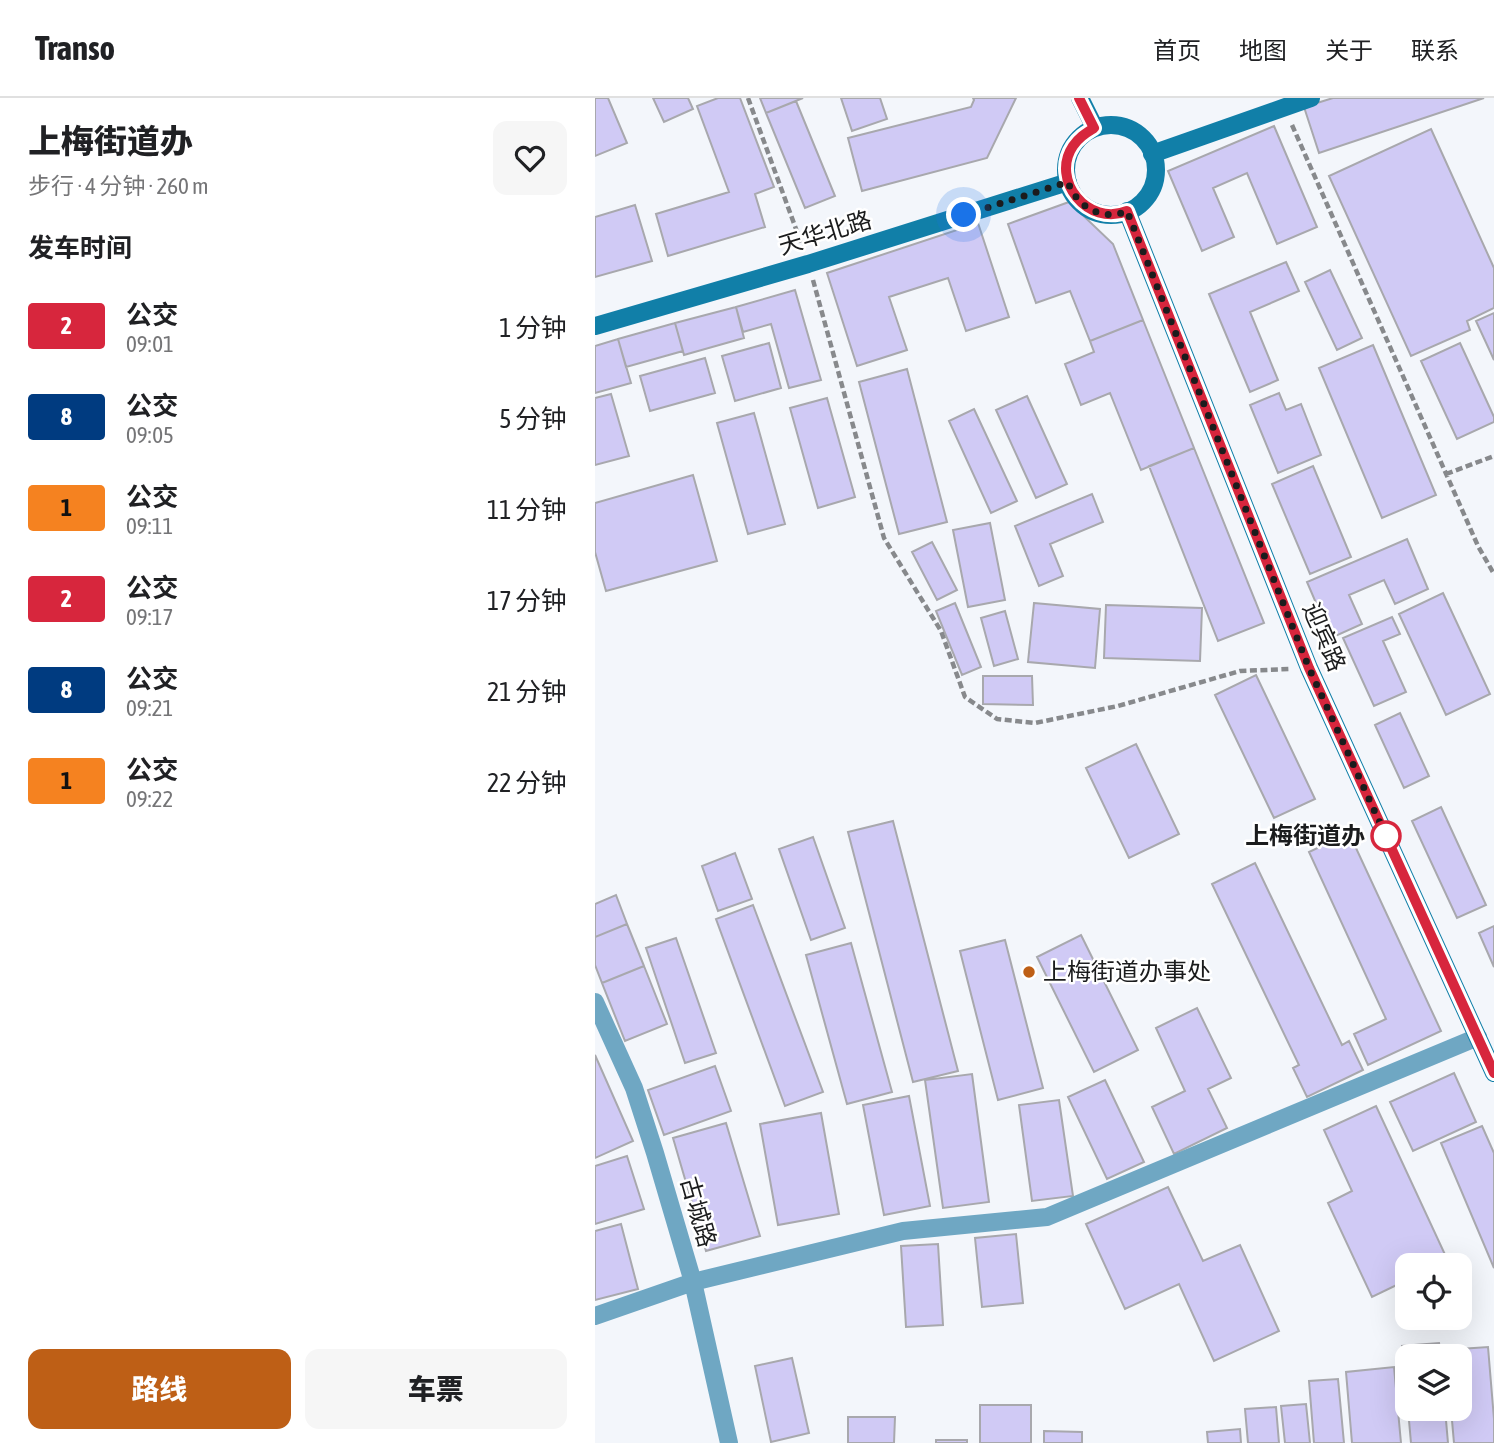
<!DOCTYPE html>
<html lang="zh">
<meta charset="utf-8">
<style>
:root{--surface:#fff;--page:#f6f6f6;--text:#202124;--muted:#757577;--line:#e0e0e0;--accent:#be5f16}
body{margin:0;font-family:"Asap Condensed","Noto Sans SC",sans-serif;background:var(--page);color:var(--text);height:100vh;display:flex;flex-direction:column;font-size:26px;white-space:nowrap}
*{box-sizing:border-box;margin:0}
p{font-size:23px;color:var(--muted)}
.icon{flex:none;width:38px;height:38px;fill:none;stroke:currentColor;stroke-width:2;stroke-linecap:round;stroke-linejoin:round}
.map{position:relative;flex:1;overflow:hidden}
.panel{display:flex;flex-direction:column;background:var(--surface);width:595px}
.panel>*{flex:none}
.badge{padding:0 14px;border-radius:5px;font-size:24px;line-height:46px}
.tools{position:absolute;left:800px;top:1155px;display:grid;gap:14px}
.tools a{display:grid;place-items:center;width:77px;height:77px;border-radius:14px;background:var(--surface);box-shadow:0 7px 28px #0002;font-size:35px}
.you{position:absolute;width:35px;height:35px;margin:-18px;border:5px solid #fff;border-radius:50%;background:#1a73e8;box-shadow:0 0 0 10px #1a73e833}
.map>.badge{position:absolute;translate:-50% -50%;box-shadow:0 0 0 4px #fff}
h2{padding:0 28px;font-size:26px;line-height:63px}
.round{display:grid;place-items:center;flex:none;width:74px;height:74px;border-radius:14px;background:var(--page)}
.overview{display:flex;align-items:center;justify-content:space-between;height:119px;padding:0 28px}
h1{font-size:33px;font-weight:800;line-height:52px}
.cta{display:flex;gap:14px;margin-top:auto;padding:14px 28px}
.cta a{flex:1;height:80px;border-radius:14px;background:var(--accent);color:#fff;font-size:28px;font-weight:800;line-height:80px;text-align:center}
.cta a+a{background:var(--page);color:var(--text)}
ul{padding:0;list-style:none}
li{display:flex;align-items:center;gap:21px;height:91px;padding:0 28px}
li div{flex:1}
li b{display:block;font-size:26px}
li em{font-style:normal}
li .badge{min-width:77px;font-weight:700;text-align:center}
header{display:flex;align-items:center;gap:42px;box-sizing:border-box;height:98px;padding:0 35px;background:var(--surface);border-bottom:2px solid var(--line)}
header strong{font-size:33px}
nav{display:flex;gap:38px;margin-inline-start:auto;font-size:24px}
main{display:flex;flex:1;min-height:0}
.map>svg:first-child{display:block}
</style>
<header>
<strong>Transo</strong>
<nav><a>首页</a><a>地图</a><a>关于</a><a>联系</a></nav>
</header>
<main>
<section class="panel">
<div class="overview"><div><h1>上梅街道办</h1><p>步行 · 4 分钟 · 260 m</p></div><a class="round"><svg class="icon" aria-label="heart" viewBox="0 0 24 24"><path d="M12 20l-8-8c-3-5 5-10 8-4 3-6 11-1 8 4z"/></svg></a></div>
<h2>发车时间</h2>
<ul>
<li><span class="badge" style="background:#d7263d;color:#fff">2</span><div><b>公交</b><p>09:01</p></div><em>1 分钟</em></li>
<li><span class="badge" style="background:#003b80;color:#fff">8</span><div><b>公交</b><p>09:05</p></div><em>5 分钟</em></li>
<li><span class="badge" style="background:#f58220;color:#111">1</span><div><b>公交</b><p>09:11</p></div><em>11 分钟</em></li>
<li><span class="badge" style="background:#d7263d;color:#fff">2</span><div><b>公交</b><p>09:17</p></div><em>17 分钟</em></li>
<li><span class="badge" style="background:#003b80;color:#fff">8</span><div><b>公交</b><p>09:21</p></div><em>21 分钟</em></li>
<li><span class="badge" style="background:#f58220;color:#111">1</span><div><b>公交</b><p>09:22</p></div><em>22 分钟</em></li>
</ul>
<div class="cta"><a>路线</a><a>车票</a></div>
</section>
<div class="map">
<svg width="899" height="1345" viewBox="0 0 899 1345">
<rect width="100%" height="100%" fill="#f3f6fb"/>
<path fill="#d0caf5" stroke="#a8a8ad" stroke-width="2" d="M0,0H13L32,45L0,58Z
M58,0H93L98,11L69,24Z
M123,0H145L179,89L160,96L170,129L73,158L61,116L134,94L102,8Z
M165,0H208L171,15Z
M246,0H285L292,21L257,33Z
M378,0H421L392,60L267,93L253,40L376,9L379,2Z
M738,0H889L724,55L709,9Z
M201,3L240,98L210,110L171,15Z
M679,28L722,129L682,146L652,75L618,90L639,139L607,153L573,73Z
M836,31L899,170V210L872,223L875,232L816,258L734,78Z
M474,104L518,146L548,222L495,243L475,193L441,205L413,126Z
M40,107L57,163L0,179V119Z
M383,125L414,219L371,233L353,180L294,199L312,252L262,268L232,175Z
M691,164L704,193L655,214L683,282L655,294L614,196Z
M735,172L767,240L742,252L710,184Z
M200,192L226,282L194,290L176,226L148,234L141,209Z
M141,209L149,240L89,257L80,225Z
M899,215V262L881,223Z
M548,222L599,350L546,372L515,295L486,307L470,266L499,254L495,243Z
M80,225L88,253L31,269L23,241Z
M23,241L36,285L0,295V248Z
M174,245L186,290L140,303L127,258Z
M865,245L899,319V324L862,341L826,263Z
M778,247L841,397L787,420L724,270Z
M110,260L120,295L55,313L45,278Z
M312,271L352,424L304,436L264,284Z
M684,295L691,312L706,306L726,357L683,375L655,307Z
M16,296L34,358L0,367V300Z
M432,298L472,386L441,400L401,312Z
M232,300L260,399L223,410L195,310Z
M379,311L422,403L396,415L354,323Z
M159,315L190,426L153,436L122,325Z
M599,350L669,525L623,543L554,368Z
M718,368L756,459L715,476L677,386Z
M98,377L122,463L11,493L0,454V405Z
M497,396L508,424L455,446L468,478L444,488L420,428Z
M395,425L410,502L373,509L358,432Z
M812,441L833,491L800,506L789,482L754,497L767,526L736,540L712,484Z
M337,444L362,492L342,502L317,454Z
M848,495L895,596L851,617L804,516Z
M360,505L386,569L367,577L341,513Z
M439,505L505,511L500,570L433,564Z
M511,507L607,510L605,563L509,560Z
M410,513L423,561L399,568L386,520Z
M797,519L805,536L788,543L811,594L779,608L748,540Z
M661,577L720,701L679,720L620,597Z
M388,578H437L438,607L388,606Z
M805,615L834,678L809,690L780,627Z
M541,646L584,736L534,760L491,670Z
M846,709L891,807L862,820L817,723Z
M298,723L363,973L318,984L253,734Z
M754,735L846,933L773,967L759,936L791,921L714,754Z
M218,739L250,830L216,842L184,751Z
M140,755L157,801L123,813L107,768Z
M660,765L747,947L754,943L768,972L712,999L698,970L704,967L617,786Z
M21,797L32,826L0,839V806Z
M158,807L228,994L190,1008L121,821Z
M32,826L49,868L7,885L0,867V839Z
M899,828V869L884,835Z
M486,837L543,952L499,974L442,859Z
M81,840L121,955L90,965L51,850Z
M410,842L448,990L403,1002L365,853Z
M256,845L297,994L252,1006L211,857Z
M49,868L72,926L30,943L7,885Z
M602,910L636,980L613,991L632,1030L579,1056L557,1009L590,993L561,930Z
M0,957L38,1043L0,1060Z
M120,968L136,1013L69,1037L53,992Z
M859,975L881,1024L818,1053L795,1004Z
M377,976L394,1104L348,1110L330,982Z
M510,982L549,1064L512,1081L473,999Z
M314,998L335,1108L289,1117L268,1007Z
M464,1002L478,1098L437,1103L424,1007Z
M781,1008L853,1163L844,1167H812V1182L777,1199L733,1105L757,1093L729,1032Z
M226,1015L244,1116L183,1127L165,1026Z
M131,1025L165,1138L111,1153L78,1040Z
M887,1028L899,1055V1170L846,1045Z
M32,1058L49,1111L0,1126V1068Z
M573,1089L608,1163L645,1147L684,1233L619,1263L584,1186L530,1211L491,1126Z
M26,1126L43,1191L0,1202V1133Z
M421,1136L428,1205L387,1209L380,1140Z
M343,1146L348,1227L311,1229L306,1148Z
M844,1245L846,1258H812V1302L807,1248Z
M893,1249L899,1321V1345H859L856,1311H864V1258H851L850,1252Z
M197,1260L214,1335L176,1344L160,1268Z
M799,1269L806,1345H757L751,1274Z
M743,1281L749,1345H719L714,1283Z
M711,1306L715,1345H690L686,1308Z
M385,1307H436V1345H385Z
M681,1309L684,1345H653L650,1311Z
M813,1311H850L853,1345H816Z
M253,1319H300L299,1345H253Z
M645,1331L646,1345H613L612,1334Z
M449,1333L487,1334V1345H449Z
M341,1342H372V1345H341Z"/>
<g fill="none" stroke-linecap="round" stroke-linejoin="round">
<path stroke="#87898c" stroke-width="4.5" stroke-dasharray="7 3.5" stroke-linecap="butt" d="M153,0L208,150
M697,27L883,448L899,476
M218,182L289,440L346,533L370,599L402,621L440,625L523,608L645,573L695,571
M851,376L899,358"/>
<path stroke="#6fa7c3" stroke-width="18" d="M0,904L39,990L60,1055L98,1184L134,1345
M0,1218L98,1184L308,1133L452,1119L883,939"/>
<path stroke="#117fa8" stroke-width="18" d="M485,0L500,30
M471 72a45 45 0 1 1 90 0a45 45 0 1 1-90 0Z
M557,56L716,0
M532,113L714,570L899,975
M0,228L213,166L473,84"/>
</g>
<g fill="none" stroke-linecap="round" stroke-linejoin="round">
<g stroke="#fff" stroke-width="16">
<path id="line" d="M484,0L499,30C491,35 484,39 478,48C455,82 493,129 532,113L714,570L899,975"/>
</g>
<use href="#line" stroke="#d7263d" stroke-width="10"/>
<path stroke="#1b1c1d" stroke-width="7" stroke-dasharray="0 12.6" d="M369,117L473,84C481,108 507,124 532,113L714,570L791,738"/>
</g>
<circle fill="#fff" stroke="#d7263d" stroke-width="3.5" cx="791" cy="738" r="14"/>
<circle fill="#be5f16" stroke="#fff" stroke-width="2.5" cx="434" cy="874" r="7"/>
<g text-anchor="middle" stroke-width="5" stroke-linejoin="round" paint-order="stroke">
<g font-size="24" fill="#1b1c1d" stroke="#fff">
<text transform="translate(230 135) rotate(-17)" y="8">天华北路</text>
<text transform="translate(729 539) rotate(67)" y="8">迎宾路</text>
<text transform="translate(103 1114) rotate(74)" y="8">古城路</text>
</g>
<g font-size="24" font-weight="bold" fill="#1b1c1d" stroke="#fff" text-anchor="end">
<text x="770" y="746">上梅街道办</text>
</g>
<g font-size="24" fill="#1b1c1d" stroke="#fff" text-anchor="start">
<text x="448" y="882">上梅街道办事处</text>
</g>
</g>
</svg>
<div class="tools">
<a><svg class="icon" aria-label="locate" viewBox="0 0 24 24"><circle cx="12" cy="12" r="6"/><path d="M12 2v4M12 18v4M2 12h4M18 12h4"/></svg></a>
<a><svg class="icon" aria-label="layers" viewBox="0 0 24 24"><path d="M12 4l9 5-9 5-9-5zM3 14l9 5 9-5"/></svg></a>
</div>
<div class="you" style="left:369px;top:117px"></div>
</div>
</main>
